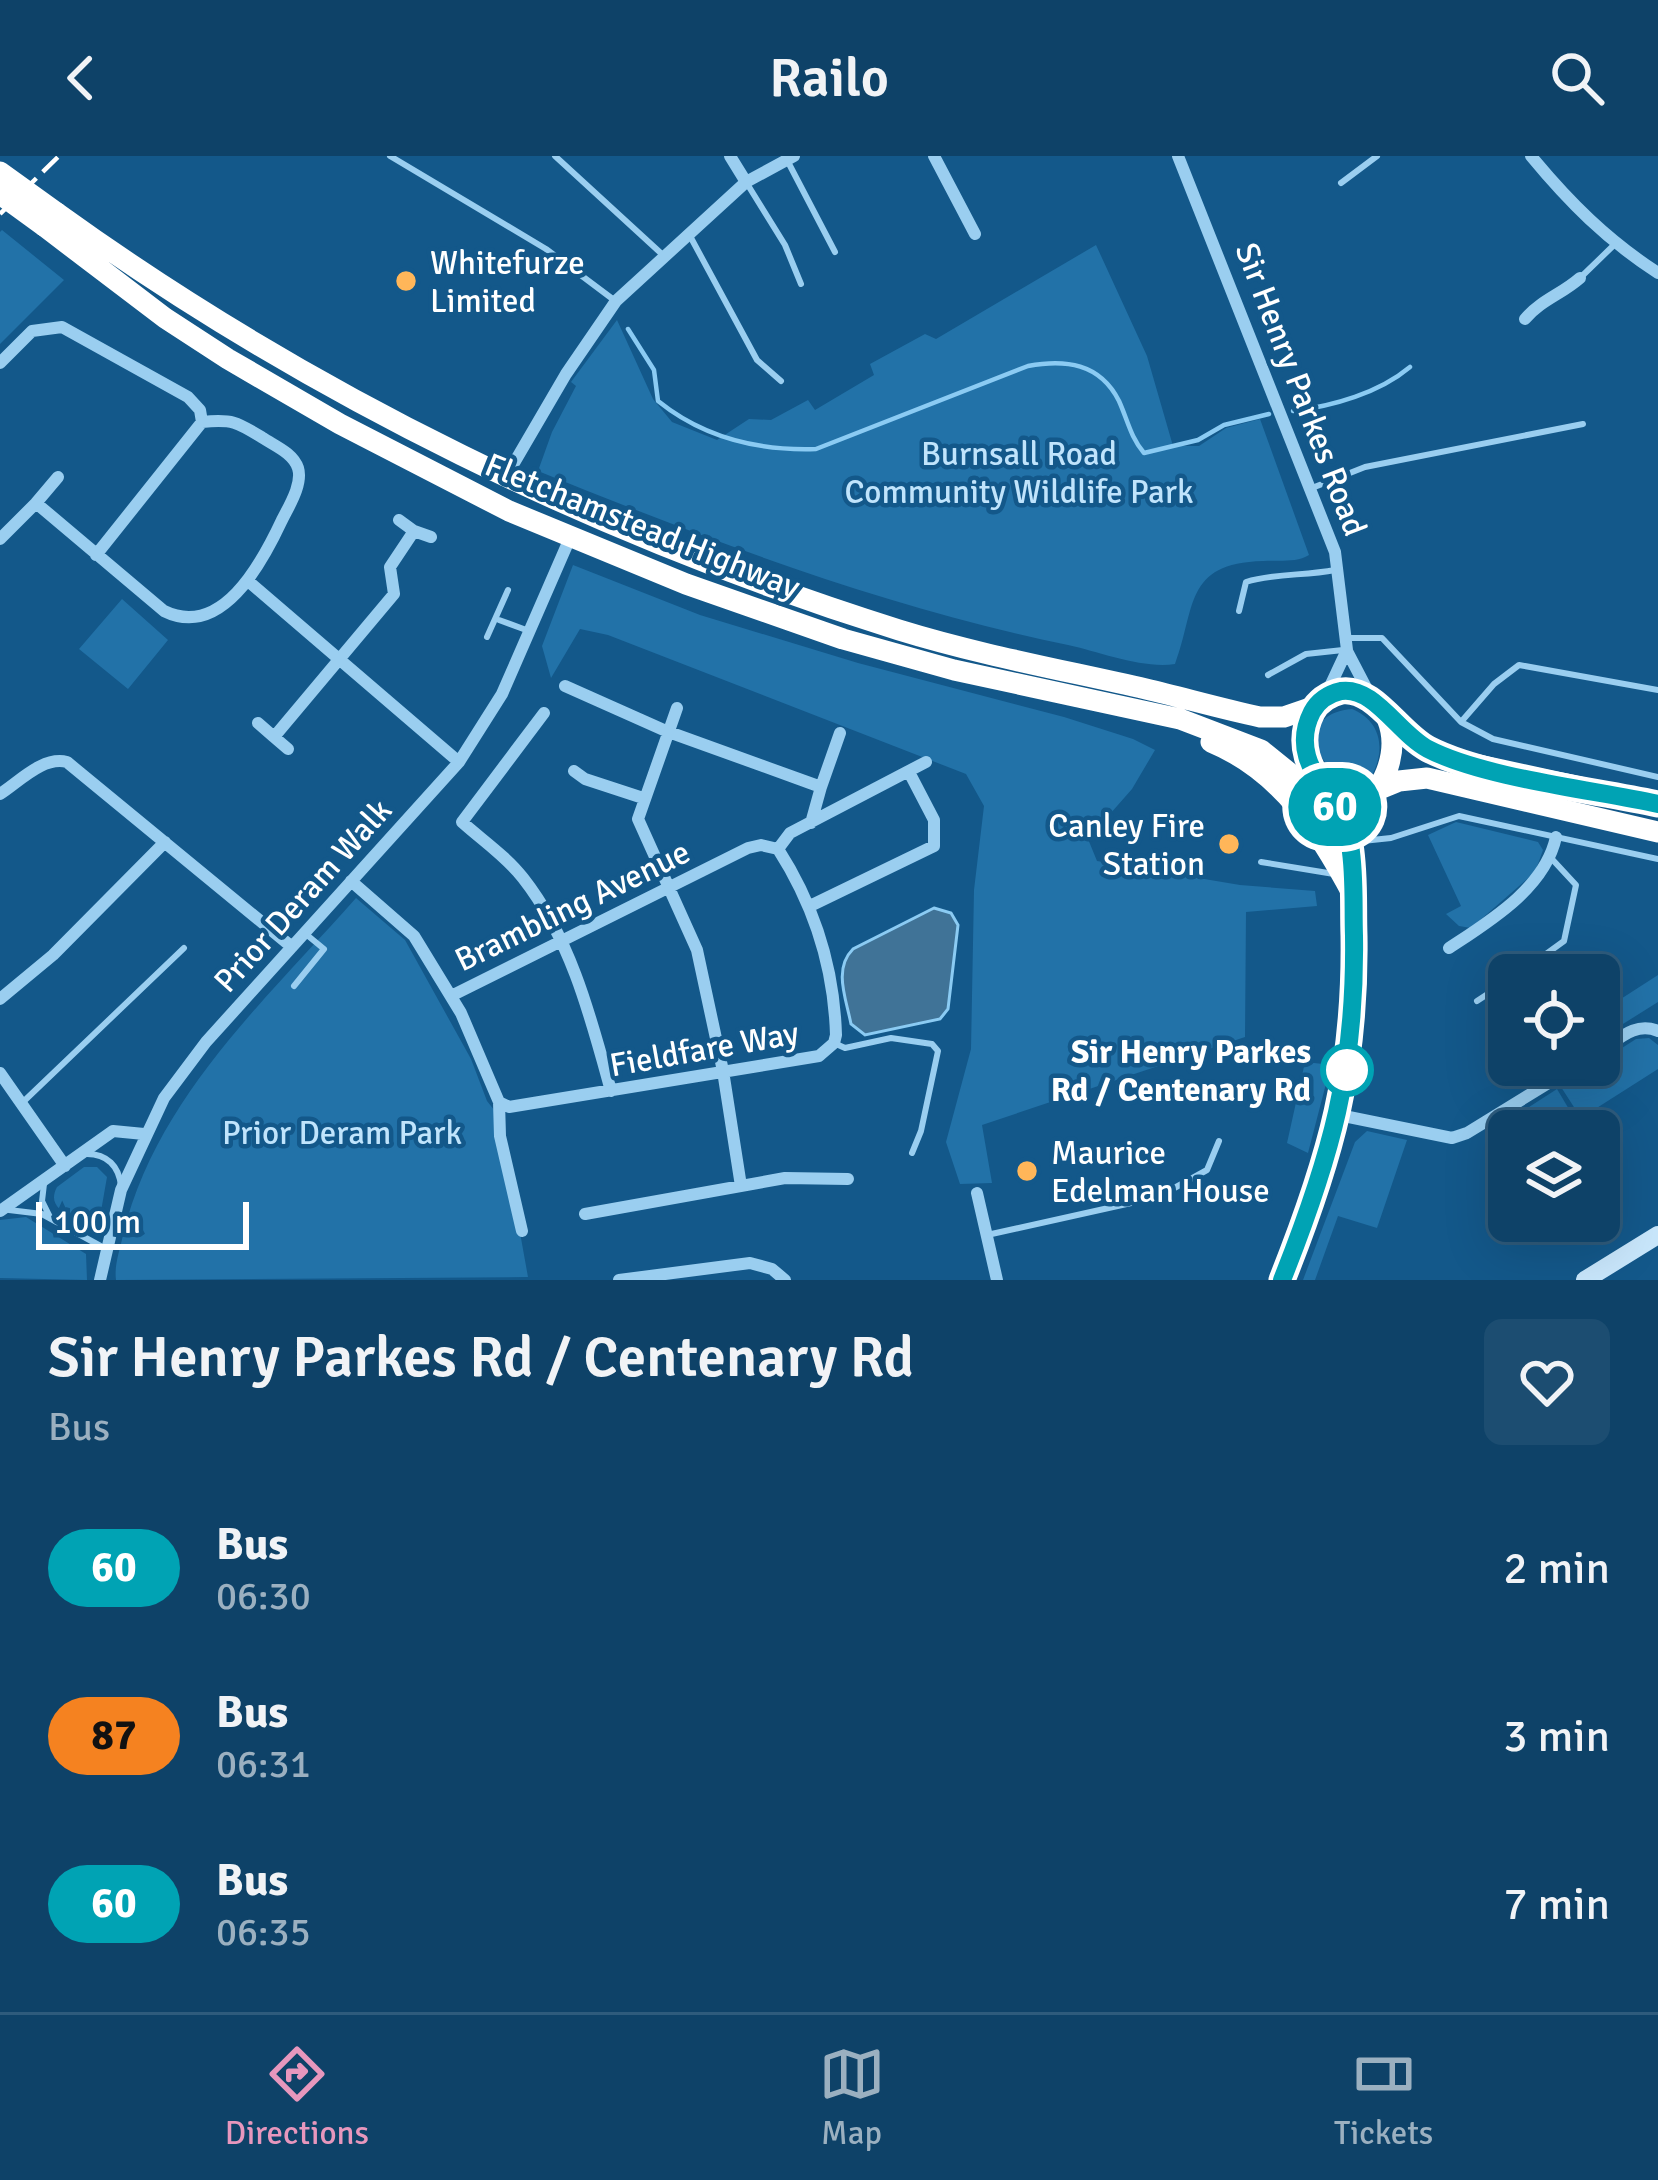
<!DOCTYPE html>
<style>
:root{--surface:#0e4268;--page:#1c4d71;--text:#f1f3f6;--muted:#9bb0c0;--line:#2e5b7c;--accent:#e797bd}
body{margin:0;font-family:Signika,sans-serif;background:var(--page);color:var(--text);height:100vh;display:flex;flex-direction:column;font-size:45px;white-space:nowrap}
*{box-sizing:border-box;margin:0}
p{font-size:39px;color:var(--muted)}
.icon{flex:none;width:66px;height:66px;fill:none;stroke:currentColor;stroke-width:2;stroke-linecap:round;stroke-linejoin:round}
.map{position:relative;height:1124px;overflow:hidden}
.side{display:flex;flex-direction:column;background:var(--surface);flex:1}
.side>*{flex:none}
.badge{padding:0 24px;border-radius:39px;font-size:42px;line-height:78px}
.tools{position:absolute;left:1488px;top:798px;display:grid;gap:24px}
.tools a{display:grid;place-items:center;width:132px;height:132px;border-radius:18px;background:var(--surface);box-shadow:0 12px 48px #0002,0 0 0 3px var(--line);font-size:60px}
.scale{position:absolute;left:36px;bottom:30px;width:213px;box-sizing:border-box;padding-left:12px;border:6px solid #fff;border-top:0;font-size:33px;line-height:42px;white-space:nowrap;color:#fff;-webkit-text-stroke:9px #13588a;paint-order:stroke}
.map>.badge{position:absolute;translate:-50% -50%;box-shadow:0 0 0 6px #fff}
.round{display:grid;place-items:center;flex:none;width:126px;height:126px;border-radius:18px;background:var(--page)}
.overview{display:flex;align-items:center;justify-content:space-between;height:204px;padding:0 48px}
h1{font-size:57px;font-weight:600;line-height:90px}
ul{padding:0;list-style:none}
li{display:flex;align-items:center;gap:36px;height:168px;padding:0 48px}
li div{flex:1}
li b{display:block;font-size:45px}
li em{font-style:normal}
li .badge{min-width:132px;font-weight:700;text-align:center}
header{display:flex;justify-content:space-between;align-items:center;height:156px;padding:0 48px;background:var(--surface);font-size:54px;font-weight:600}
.dock{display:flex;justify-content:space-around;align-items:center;height:168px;border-top:3px solid var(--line);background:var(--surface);font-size:33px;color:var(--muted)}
.dock a{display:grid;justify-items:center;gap:6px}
.dock .selected{color:var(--accent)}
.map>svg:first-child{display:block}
</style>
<header><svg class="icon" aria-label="back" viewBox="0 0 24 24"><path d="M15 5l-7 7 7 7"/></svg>Railo<svg class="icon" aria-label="search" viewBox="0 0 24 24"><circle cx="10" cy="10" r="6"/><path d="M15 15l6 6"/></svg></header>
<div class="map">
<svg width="1658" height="1124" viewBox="0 0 1658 1124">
<rect width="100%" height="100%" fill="#13588a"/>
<path fill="#2272a8" d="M2,74L64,124L0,188V76Z
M1096,89L1147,200L1173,290H1199L1226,272L1260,263L1309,399C1296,407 1278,404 1263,405C1183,407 1196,453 1175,508C1143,513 1100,496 1068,489C884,451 711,385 538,315L552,276L576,230L571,226L617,164L653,243L672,266L717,284L749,263L771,264L808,244L815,254L874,219L870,208L925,178L936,183Z
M573,409L700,459L858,507L1064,561L1133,583L1155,594L1132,633L1088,683L1097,705L1240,729L1315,735L1317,750L1246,756L1245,881L982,969L992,1027L960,1028L946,986L971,893L974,734L984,650L966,618L608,479L580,473L551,522L542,490Z
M122,443L168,484L128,533L79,493Z
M1352,553C1381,565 1386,593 1372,619L1358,627C1314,617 1294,558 1352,553Z
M1456,666L1538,686L1543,694L1535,716L1471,772L1459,770L1446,758L1461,750L1428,679Z
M356,742L405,784L471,903L487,945L499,960L528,1121L116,1124C114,1109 120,1094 123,1079C156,942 266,844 356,742Z
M1658,819V846L1599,883V857Z
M1649,882L1658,889V913L1581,962L1561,931L1636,883Z
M1305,906L1323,908L1322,916L1328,920L1308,997L1287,987Z
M1557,933L1576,965L1560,975H1509V1006L1490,976Z
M1367,975L1407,984L1377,1072L1338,1060L1315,1124H1303L1355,986Z
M84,1011H97L107,1021L100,1061L90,1073L85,1071L87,1066L75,1058L72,1061C58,1054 49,1046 57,1031Z
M26,1061L86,1098L87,1124L0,1122V1064Z"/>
<path fill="#407397" stroke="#8bcbf3" stroke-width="3" d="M934,752L951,757L958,769L948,853L940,863L865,879L851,868C846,842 833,813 853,793Z"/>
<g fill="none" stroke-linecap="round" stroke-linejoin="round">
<path stroke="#8bcbf3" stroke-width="4.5" d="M628,173L654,214L658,245C704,282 758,295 816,293L1028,210C1065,203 1100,207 1119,245C1128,265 1130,280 1144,297L1198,284L1224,269L1269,258
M1293,255C1333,250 1379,237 1410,211"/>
<path stroke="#9acef0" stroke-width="6" d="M390,0L546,93L614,144
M555,0L664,100
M787,4L835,96
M746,26L785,89L801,128
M1341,27L1377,0
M690,80L757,204L781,225
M1580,122L1615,88
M1312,332L1365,311L1583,268
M1239,455L1246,426C1275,417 1304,420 1335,414
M499,464L529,475
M487,481L508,434
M1347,482H1382L1461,566L1493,583L1658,621
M1268,519L1306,498L1343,494
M1461,566L1494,528L1519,509L1658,534
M1353,686L1391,682L1459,660L1658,703
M1261,706L1334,718
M1517,819L1564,785L1576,729L1551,702
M294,830L324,793L307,779
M1477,845L1509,824
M834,887L845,892L891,882L932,888L938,895L921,975L912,997
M22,947L184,792
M87,998C107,998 119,1010 121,1030
M44,1028L42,1045L50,1061
M9,1054L42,1058L106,1093
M987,1079L1158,1041L1207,1014L1219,985"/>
<path stroke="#9acef0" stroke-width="12" d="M730,0L746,26
M934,0L975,78
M1178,0L1335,396L1347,494L1325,541
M1531,0C1569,46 1607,84 1658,117
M1525,163C1541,144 1562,138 1580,122
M0,207L32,175L62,171L188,241L200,254L202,266C233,263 237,266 263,282C275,290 293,297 298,312C303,328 289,350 282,364C261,409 221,483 164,455L36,347L0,383
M507,319L566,218L616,145L746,26L794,0
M36,347L58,321
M414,375L431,381
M96,399L202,266
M248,425L459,606
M1347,495L1371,541
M565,530L666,575L821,631L840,577
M677,552L638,663L697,794L723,915L741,1030
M544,557L462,666C482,684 507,701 523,722C571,783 591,862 611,935
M258,567L274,581L394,438L390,411L414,375L399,364
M274,581L288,593
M574,615L585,623L643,642
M0,638C20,625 43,600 67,606L292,791
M811,667L821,631
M778,693L790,677L926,606
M351,725L414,780L461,857L499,946L509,951L819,900L834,887L836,879C834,811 814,749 778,693L761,689L748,692L451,840
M810,750L934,690V664L909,616
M1449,792C1490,765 1545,732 1556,681
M0,843L53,799L165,686
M1599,896C1618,884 1635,865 1658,875
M0,917L65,1010
M499,946L500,980L522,1075
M1339,959L1452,982L1467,977L1578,909
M977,1037L997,1124
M0,1055L113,975L144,978
M585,1058L785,1022L848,1023
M100,1124L121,1034L164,942L206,886L459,606L502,538L570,382
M619,1124L750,1107L772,1113L785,1124"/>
<path stroke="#c8e6fb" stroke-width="18" d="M1282,1124C1304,1069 1327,1014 1340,956C1359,866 1356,776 1349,685L1351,665L1363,644
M1585,1124L1658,1079"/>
<path stroke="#fff" stroke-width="21" d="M57,57C311,240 600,380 899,474C980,499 1063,514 1146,533C1184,542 1222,553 1260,561H1284L1316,550
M44,70L165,162L228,203L340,268L509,355L686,428L843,483L954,514L1180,563L1261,594L1297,623L1318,631
M1351,535C1428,547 1384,693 1318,631C1304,592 1292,539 1351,535Z
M1385,559L1427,592L1456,604L1658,648
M1211,586C1281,615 1319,675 1353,739
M1377,634L1399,625L1427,622L1658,676"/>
<path stroke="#fff" stroke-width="4.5" stroke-dasharray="21 9" stroke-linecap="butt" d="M0,58L59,0"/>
<path stroke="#fff" stroke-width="21" d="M0,16L57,57
M0,38L44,70"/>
</g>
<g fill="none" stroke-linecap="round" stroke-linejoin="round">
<g stroke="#fff" stroke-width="27">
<path id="line" d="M1282,1124C1331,1001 1356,913 1354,780C1353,750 1355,719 1350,689C1342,641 1285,609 1312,556C1318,545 1328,538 1341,535C1374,530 1398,577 1428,593C1484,622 1594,634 1658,648"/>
</g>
<use href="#line" stroke="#00a3b4" stroke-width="18"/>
</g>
<g fill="#ffb659" stroke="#13588a" stroke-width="4.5">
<circle cx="406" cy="125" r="12"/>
<circle cx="1229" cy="688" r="12"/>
<circle cx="1027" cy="1015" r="12"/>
</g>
<circle fill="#fff" stroke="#00a3b4" stroke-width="6" cx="1347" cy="914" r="24"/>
<g text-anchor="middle" stroke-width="9" stroke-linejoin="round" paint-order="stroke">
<g font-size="33" fill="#fff" stroke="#13588a" text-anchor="start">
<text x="430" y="118">Whitefurze<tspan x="430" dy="38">Limited</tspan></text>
<text x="1205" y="681" text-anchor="end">Canley Fire<tspan x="1205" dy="38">Station</tspan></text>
<text x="1051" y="1008">Maurice<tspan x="1051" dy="38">Edelman House</tspan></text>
</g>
<g font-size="33" fill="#fff" stroke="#13588a">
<text transform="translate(1302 233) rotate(69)" y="12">Sir Henry Parkes Road</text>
<text transform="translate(643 369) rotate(22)" y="12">Fletchamstead Highway</text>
<text transform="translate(302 739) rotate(-48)" y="12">Prior Deram Walk</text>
<text transform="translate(572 749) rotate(-26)" y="12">Brambling Avenue</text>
<text transform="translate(704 892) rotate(-10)" y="12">Fieldfare Way</text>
</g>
<g font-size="33" fill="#c0e4fc" stroke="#13588a">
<text x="1019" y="309">Burnsall Road<tspan x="1019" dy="38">Community Wildlife Park</tspan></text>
<text x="342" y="988">Prior Deram Park</text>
</g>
<g font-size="33" font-weight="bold" fill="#fff" stroke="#13588a" text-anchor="end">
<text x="1311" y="907">Sir Henry Parkes<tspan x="1311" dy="38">Rd / Centenary Rd</tspan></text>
</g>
</g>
</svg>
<div class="tools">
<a><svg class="icon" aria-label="locate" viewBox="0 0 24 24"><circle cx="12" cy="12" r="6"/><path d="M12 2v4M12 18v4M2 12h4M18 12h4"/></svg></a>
<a><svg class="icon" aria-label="layers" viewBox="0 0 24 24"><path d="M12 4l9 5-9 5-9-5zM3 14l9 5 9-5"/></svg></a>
</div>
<div class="scale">100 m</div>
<b class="badge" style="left:1335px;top:651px;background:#00a3b4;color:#fff">60</b>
</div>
<section class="side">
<div class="overview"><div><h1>Sir Henry Parkes Rd / Centenary Rd</h1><p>Bus</p></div><a class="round"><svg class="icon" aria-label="heart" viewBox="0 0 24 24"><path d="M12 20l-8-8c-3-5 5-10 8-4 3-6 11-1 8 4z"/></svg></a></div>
<ul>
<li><span class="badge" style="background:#00a3b4;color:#fff">60</span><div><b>Bus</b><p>06:30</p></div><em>2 min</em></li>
<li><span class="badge" style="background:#f58220;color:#111">87</span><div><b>Bus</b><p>06:31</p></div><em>3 min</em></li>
<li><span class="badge" style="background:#00a3b4;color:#fff">60</span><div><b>Bus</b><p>06:35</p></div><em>7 min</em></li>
</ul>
</section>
<nav class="dock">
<a class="selected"><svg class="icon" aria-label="directions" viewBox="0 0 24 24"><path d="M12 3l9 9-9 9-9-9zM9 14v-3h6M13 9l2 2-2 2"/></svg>Directions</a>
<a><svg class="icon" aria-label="map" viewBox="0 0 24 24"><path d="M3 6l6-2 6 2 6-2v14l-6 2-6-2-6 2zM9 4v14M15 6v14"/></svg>Map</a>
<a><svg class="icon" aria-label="tickets" viewBox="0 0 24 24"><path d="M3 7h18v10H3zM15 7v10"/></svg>Tickets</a>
</nav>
